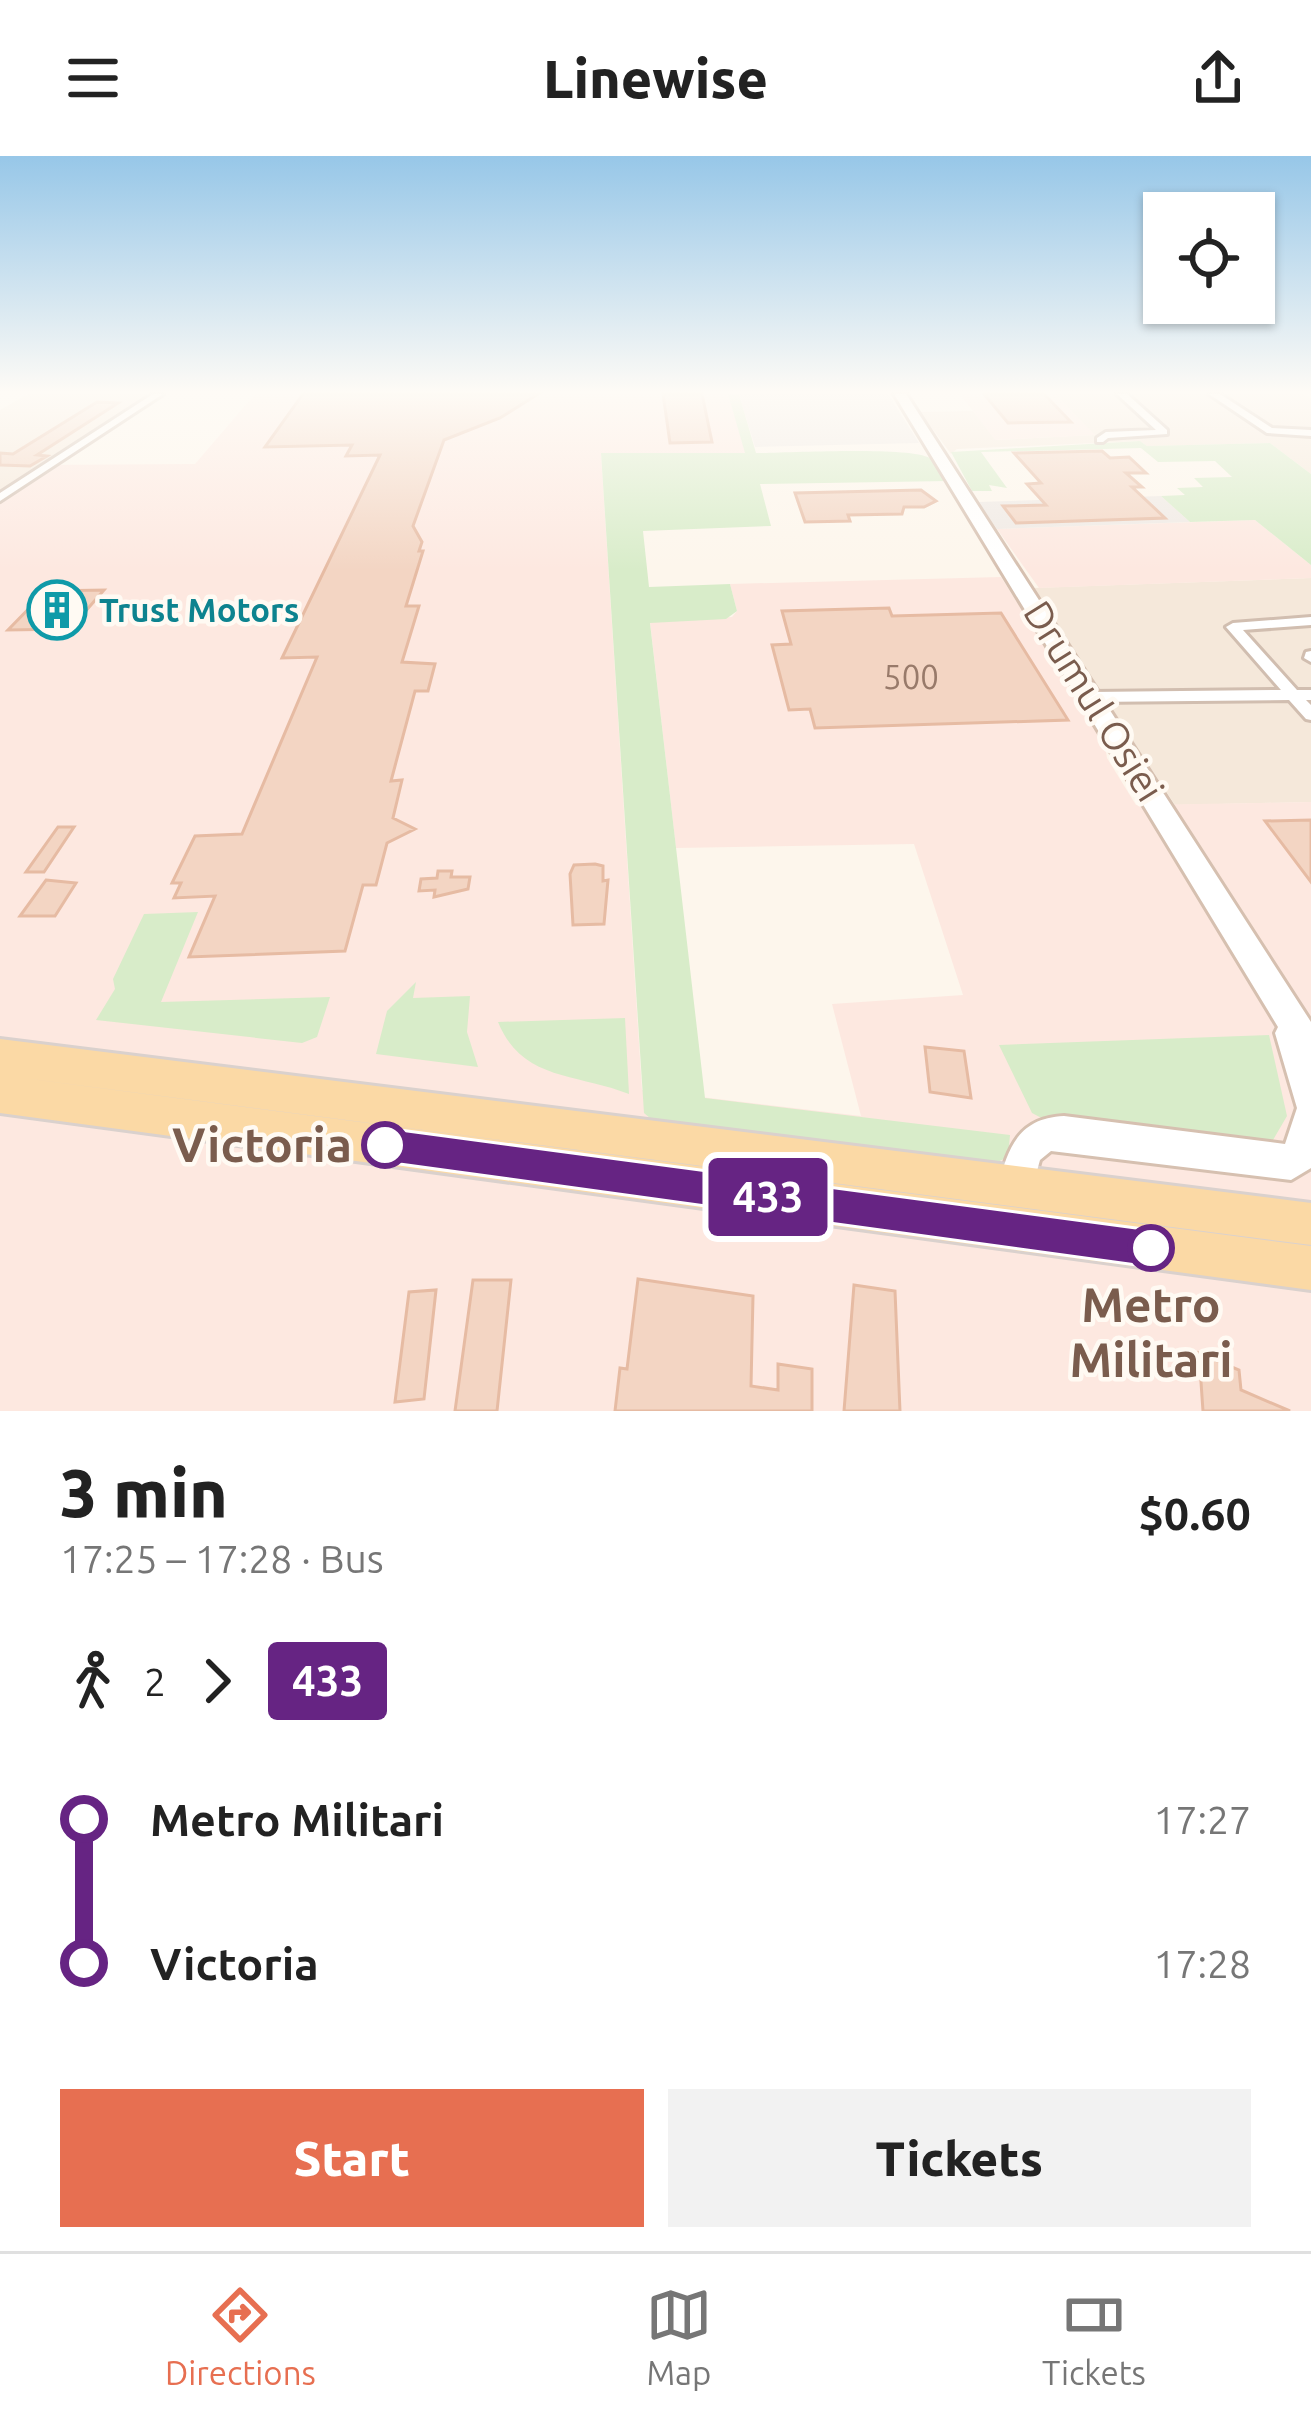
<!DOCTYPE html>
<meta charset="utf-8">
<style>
:root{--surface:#fff;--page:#f2f2f2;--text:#222;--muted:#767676;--line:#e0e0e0;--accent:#e76f51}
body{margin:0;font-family:Ubuntu,sans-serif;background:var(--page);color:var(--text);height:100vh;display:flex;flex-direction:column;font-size:45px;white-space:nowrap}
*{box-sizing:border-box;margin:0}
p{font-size:39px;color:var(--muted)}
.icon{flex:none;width:66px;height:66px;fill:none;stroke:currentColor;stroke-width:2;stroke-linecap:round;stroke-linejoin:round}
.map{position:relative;height:1255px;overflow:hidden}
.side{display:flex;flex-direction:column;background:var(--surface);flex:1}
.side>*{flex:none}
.badge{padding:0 24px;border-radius:9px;font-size:42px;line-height:78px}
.fabs{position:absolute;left:1143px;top:36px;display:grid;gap:24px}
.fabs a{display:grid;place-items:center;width:132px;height:132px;border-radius:0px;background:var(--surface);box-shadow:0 3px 9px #0004;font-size:60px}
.map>.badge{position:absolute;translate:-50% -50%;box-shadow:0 0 0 6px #fff}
.legs{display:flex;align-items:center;gap:18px;height:132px;padding:0 60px;font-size:39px}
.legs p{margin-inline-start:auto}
.head{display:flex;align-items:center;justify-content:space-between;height:204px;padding:0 60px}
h1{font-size:66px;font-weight:800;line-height:90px}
.cta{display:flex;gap:24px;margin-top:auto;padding:24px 60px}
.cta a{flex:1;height:138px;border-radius:0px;background:var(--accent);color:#fff;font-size:48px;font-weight:800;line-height:138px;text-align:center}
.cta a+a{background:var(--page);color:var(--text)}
ul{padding:0 60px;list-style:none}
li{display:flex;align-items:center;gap:42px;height:144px;font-size:45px}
li i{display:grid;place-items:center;width:18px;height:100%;margin:0 15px;background:currentColor}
li i::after{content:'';width:30px;height:30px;margin:-15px;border:9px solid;border-radius:50%;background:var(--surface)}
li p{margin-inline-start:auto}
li:first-child i{background:linear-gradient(#0000 50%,currentColor 0)}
li:last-child i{background:linear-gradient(currentColor 50%,#0000 0)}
header{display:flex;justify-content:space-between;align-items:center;height:156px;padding:0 60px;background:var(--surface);font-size:54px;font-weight:800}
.dock{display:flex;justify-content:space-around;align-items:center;height:168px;border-top:3px solid var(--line);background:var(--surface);font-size:33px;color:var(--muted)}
.dock a{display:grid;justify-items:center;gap:6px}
.dock .on{color:var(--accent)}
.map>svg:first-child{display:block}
</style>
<header><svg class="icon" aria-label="menu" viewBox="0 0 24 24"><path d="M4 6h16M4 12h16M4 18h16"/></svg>Linewise<svg class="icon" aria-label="share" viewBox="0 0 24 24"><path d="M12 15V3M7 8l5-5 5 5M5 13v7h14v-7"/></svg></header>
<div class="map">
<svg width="1311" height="1255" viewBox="0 0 1311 1255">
<rect width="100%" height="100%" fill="#fdf6ec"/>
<path fill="#f5e8da" d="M28,238H150L0,337V254Z
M1055,238H1304L1311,243V318L1270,287L1147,290L1140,285L957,293L951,298L920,256L973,255L996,284L1094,279Z
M1311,422V646L1175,649L1033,432Z"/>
<path fill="#fde8e0" d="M255,238H728L746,297L601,298L642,934L861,960L832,848L963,839L914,688L676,692L650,466L732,461L737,455L730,428L1001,421L1104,584L1107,602L1136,649L1311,646V1255H0V337L43,309L195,308Z
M960,238H1055L1095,279L995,284Z
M1255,364L1311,409V422L1039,432L997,373Z"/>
<path fill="#efe9e4" d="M739,238H888L919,287L755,291Z
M1161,340L1190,366L997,373L978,346Z"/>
<path fill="#d8ecc9" d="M728,238H739L756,297C787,297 908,290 930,302C938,307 943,317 948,325L760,328L771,370L643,375L649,431L730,428L737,455L726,463L650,467L705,942L1010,979L1008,1001L989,1010L657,968L644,957L601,297H745Z
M1140,285L1147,290L1270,287L1311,318V409L1255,364L1190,366L1161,340L1185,339L1177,332L1203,331L1194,322L1232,321L1215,305L1158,306L1141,292L981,296L1007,332L989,329L992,335H972L951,296Z
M198,756L161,846L330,841L317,881L302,887L96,864L115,833L113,823L144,758Z
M416,826L413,842L470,840L467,876L478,911L376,898L387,855Z
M625,862L629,938C577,917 522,925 498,866Z
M1269,879L1287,960L1273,984V993L1053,968L1032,957L999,889Z"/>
<path fill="#f3d5c3" stroke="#e6bba3" stroke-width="3" d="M303,238H538L500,262L444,284L413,370L422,386L419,395H423L406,450H419L402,506L435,508L428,535H415L391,625L402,624L393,662L415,673L387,687L376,729H363L345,795L189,801L215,740L174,742L181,727H172L195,680L242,678L317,501L282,502L380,299L346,300L352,289L265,291Z
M663,238H702L712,286L670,287Z
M984,238H1044L1071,266L1008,267Z
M97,246L118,247L37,299L47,300L30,310L0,309V297L13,298Z
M1102,295L1110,302L1129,301L1146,317H1126L1142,331H1132L1165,362L1016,367L1003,350L1046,349L1027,328L1041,327L1014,297Z
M921,334L936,345L924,351H904L902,358L848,359L850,365L805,366L795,337Z
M104,434L70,473L8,474L46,435Z
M889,452L892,460L1001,457L1068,564L815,572L810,553L789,554L772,489L791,488L782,455Z
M1311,664V726L1265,665Z
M58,671H74L44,716H26Z
M595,708L603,710V725L608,724L604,768L573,769L570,718L574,709Z
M438,715H452L451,721H470L468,733L434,741L435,734L419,735L421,723L437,722Z
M46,724L76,727L55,760H20Z
M925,891L964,895L971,942L930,936Z
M638,1123L753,1140L751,1230L778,1234V1208L812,1213V1255H615L620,1212L627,1213Z
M473,1124H511L497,1255H455Z
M854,1129L895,1135L900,1255H844Z
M436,1134L424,1243L395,1246L409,1136Z
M1199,1197L1239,1214L1241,1234L1290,1255H1203Z"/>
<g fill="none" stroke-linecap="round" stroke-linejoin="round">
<g stroke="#d1beb0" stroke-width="6">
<path id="street" d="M153,238H163L0,345V337Z
M1117,238H1127L1167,274V278L1108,282L1103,286H1097V282L1106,276L1156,274Z
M1209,238H1220L1272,272L1311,274V280L1267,277Z
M1311,461V469L1243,474L1297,534H1311V544H1306L1311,549V564L1306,563L1289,544L1091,546L1084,541L1091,536L1281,534L1226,471L1233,467Z
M1311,495V506L1304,502L1306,496Z"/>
</g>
<g stroke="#d6c0b0" stroke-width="6">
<path id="secondary" d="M894,238H906L1311,866V1012L1291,1024L1051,995L1040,1004L1029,1044L1016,1049L1003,1044L998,1031C1008,991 1019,962 1064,960L1285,988L1297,952L1275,877L1278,871Z"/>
</g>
<g stroke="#dad1cd" stroke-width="6">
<path id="primary" d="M0,883L1311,1047V1089L0,919Z
M0,919L1311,1090V1134L0,957Z"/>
</g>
<use href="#street" fill="#fff" fill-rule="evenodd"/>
<use href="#secondary" fill="#fff" fill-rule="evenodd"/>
<use href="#primary" fill="#fbd9a5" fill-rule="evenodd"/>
</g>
<linearGradient id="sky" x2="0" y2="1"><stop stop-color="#97c7e8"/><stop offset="0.57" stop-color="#fefbf6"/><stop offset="1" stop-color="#fefbf6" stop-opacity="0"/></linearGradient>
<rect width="1311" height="414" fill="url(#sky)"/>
<path fill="#662483" stroke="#fff" stroke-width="3" d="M385,972L1151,1074L1164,1079L1170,1092L1164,1105L1151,1111L385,1006L373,1001L368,989L373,977Z"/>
<defs>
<g id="building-ring" transform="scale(3)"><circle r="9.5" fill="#fffaf3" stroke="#0f9aa8" stroke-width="1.5"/><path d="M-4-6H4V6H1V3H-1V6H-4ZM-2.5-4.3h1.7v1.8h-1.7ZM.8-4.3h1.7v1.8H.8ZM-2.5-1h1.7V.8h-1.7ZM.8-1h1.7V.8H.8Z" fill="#0f9aa8"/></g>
</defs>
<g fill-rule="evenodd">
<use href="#building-ring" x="57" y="454"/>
</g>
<g fill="#fff" stroke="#662483" stroke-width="6">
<circle cx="385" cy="989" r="21"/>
<circle cx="1151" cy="1092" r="21"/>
</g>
<g text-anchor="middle" stroke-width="9" stroke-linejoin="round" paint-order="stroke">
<g font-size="33" font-weight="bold" fill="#0d838f" stroke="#fffaf3" text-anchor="start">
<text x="99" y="466">Trust Motors</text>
</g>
<g font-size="33" fill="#987a6a">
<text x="911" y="533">500</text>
</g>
<g font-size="39" fill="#7a5c4d" stroke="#fffaf3">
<text transform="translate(1094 545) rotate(58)" y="14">Drumul Osiei</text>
</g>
<g font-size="48" font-weight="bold" fill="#7a5c4d" stroke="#fffaf3" text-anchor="end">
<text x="352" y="1006">Victoria</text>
<text x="1151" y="1166" text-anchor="middle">Metro<tspan x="1151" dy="55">Militari</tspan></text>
</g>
</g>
</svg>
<div class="fabs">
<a><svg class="icon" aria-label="locate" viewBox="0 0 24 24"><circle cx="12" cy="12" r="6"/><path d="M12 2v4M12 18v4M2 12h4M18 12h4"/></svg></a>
</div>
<b class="badge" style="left:768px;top:1041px;background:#662483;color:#fff">433</b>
</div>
<section class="side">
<div class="head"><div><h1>3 min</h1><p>17:25 – 17:28 · Bus</p></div><b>$0.60</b></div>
<div class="legs"><svg class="icon" aria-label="walk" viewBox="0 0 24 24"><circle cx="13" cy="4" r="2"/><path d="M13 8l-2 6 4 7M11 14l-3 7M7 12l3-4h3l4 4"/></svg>2<svg class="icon" aria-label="forward" viewBox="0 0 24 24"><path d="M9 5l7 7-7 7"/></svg><b class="badge" style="background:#662483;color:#fff">433</b></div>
<ul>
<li><i style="color:#662483"></i><b>Metro Militari</b><p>17:27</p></li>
<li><i style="color:#662483"></i><b>Victoria</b><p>17:28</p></li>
</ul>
<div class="cta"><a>Start</a><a>Tickets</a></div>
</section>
<nav class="dock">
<a class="on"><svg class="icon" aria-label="directions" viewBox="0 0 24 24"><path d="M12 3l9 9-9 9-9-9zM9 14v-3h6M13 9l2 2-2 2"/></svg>Directions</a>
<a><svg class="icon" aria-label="map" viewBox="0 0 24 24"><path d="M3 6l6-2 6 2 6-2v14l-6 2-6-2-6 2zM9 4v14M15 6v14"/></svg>Map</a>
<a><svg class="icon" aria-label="tickets" viewBox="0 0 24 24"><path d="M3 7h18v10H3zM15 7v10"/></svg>Tickets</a>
</nav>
